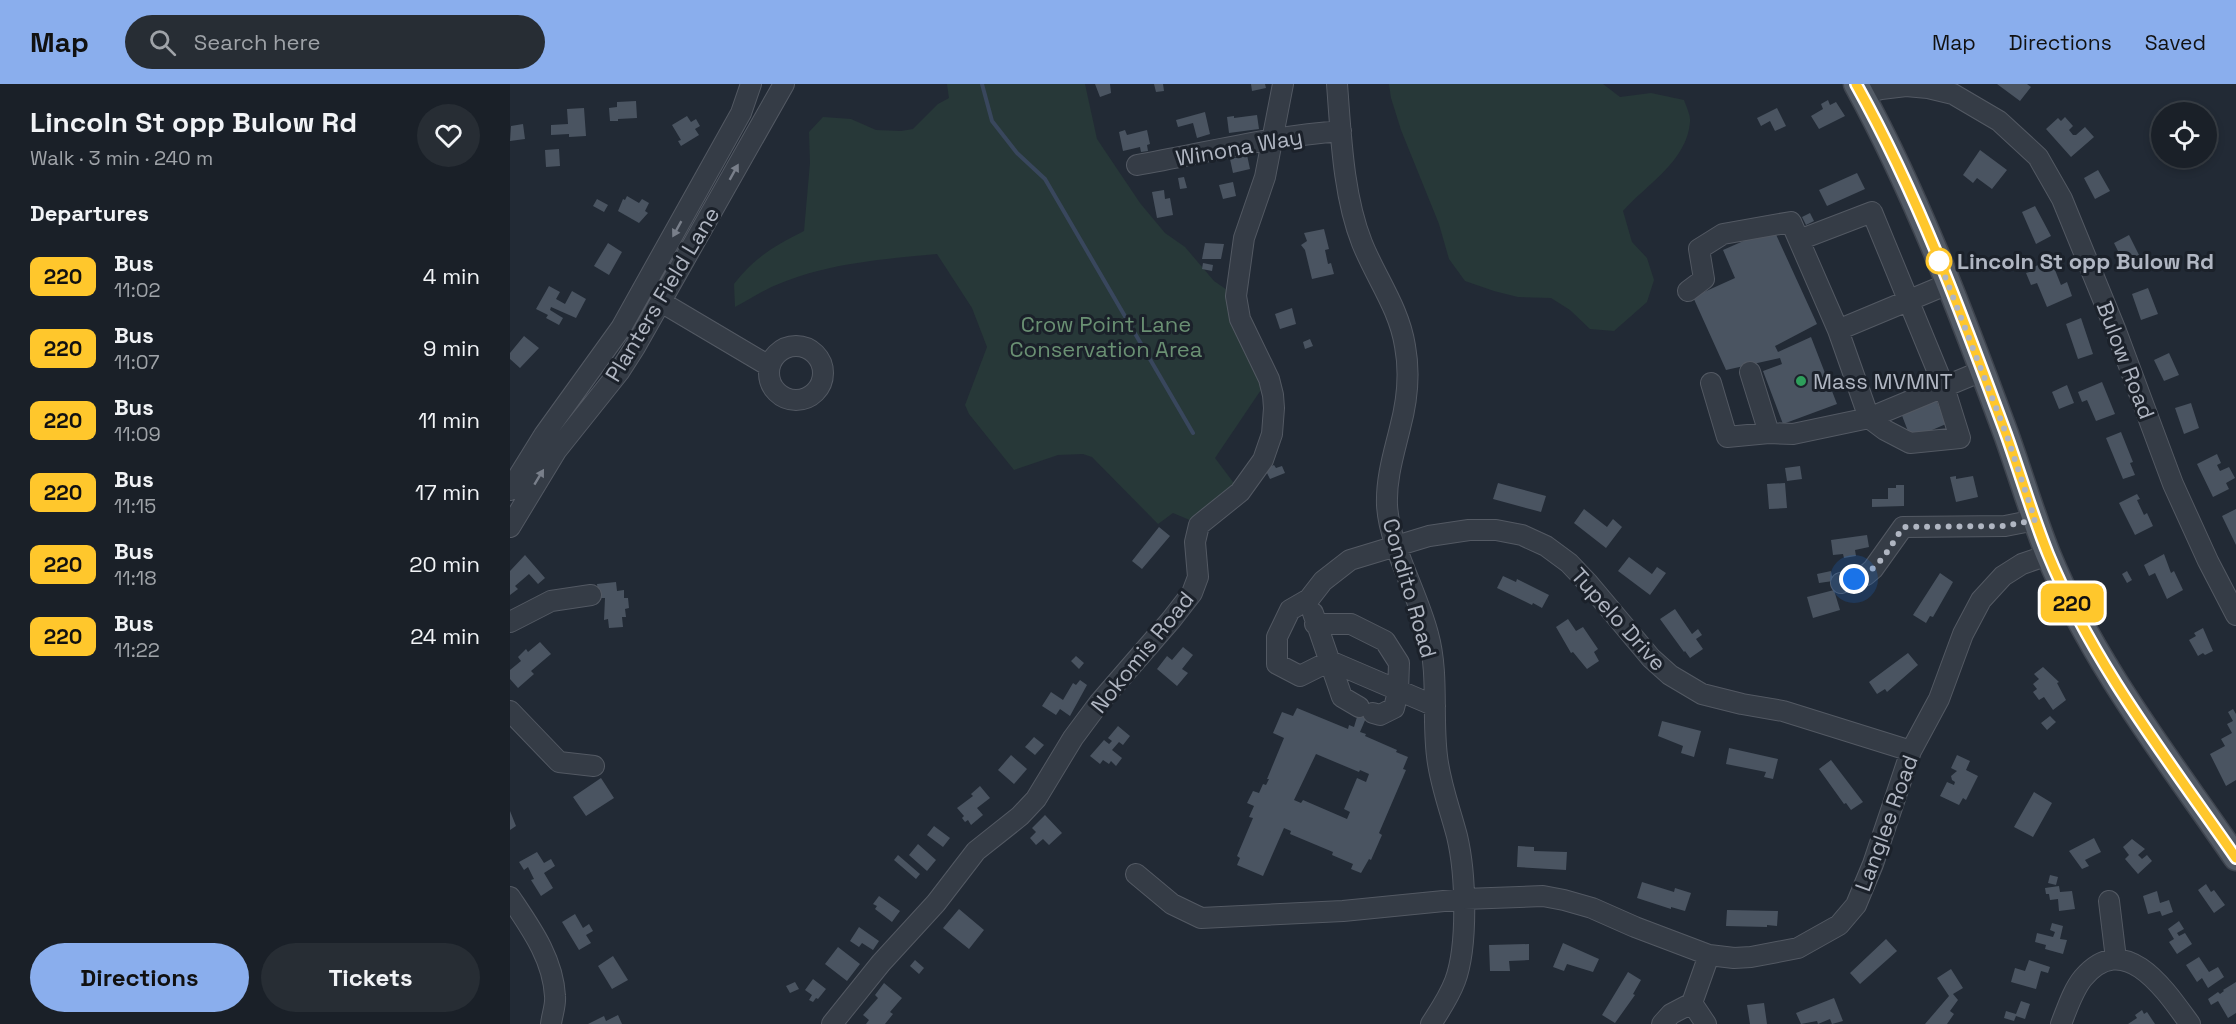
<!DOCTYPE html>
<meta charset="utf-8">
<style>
:root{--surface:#1a2028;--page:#272d34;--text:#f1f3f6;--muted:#9fa3a8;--line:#383e45;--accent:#8aaeed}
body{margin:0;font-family:"Space Grotesk",sans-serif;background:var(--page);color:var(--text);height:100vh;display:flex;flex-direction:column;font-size:22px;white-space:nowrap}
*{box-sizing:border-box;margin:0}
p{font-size:20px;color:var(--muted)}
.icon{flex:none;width:33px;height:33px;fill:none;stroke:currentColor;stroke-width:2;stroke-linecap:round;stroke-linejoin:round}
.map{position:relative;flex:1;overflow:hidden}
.panel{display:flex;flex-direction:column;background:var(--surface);width:510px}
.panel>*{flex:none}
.badge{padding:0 12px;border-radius:9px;font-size:21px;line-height:39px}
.buttons{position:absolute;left:1641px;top:18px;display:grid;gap:12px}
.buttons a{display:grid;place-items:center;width:66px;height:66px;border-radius:50%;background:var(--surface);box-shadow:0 3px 9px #0003,0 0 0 2px var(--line);font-size:30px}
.you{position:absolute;width:30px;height:30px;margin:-15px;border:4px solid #fff;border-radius:50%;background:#1a73e8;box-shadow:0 0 0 9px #1a73e833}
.map>.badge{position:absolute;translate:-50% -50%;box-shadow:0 0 0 3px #fff}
h2{padding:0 30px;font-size:22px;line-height:54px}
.round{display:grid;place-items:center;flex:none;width:63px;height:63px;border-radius:32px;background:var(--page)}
.overview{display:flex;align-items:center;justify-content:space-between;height:102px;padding:0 30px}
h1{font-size:28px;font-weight:700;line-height:45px}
.action{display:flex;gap:12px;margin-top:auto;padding:12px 30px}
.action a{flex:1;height:69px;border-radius:36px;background:var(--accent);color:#111;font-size:24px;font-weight:700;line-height:69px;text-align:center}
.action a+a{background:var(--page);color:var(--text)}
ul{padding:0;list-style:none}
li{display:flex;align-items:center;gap:18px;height:72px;padding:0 30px}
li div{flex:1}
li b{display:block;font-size:22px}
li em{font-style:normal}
li .badge{min-width:66px;font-weight:700;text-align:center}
header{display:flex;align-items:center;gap:36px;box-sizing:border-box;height:84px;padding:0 30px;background:var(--accent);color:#111}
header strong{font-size:28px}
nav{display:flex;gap:33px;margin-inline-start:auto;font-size:21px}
.search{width:420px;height:54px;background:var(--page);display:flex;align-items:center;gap:15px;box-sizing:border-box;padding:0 21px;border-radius:33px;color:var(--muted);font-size:22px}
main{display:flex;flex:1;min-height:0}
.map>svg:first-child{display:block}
</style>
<header>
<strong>Map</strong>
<div class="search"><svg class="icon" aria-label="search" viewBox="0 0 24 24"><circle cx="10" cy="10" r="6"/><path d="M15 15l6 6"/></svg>Search here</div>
<nav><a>Map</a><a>Directions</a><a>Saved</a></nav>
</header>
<main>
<section class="panel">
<div class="overview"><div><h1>Lincoln St opp Bulow Rd</h1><p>Walk · 3 min · 240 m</p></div><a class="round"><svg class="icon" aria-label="heart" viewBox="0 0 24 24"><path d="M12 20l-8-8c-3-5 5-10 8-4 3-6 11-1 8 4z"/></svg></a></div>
<h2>Departures</h2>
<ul>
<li><span class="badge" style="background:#ffc72c;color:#111">220</span><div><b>Bus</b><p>11:02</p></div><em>4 min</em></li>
<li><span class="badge" style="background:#ffc72c;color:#111">220</span><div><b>Bus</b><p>11:07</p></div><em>9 min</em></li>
<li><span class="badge" style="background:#ffc72c;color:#111">220</span><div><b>Bus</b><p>11:09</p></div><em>11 min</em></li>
<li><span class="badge" style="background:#ffc72c;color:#111">220</span><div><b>Bus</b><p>11:15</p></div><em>17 min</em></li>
<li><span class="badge" style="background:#ffc72c;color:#111">220</span><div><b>Bus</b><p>11:18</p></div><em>20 min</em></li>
<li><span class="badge" style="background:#ffc72c;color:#111">220</span><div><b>Bus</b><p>11:22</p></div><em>24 min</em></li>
</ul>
<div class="action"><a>Directions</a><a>Tickets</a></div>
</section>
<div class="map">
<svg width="1726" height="940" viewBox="0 0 1726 940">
<rect width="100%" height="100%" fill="#222a35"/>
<path fill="#273838" d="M437,0H575L587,55L630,119L655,149L675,163L704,197L720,208L757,297L705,374L726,402L682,437L663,429L648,440L582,373L573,370L548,371L504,386L459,330L455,321L477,263L462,224L427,170C374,175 320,179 271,199C255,205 240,215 225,223L224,200C246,172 263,163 294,147L300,79L299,48L313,33L341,35L366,46L391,47L403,45L428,20L439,14Z
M879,0H1093L1110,13L1141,9L1174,16C1176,22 1181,32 1180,38C1177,77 1137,100 1113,127L1122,158L1137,174L1144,196L1137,218L1104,247L1080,245L1060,226L1041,214L1008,213L984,207L955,197L939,175L929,140L891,46L881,14Z"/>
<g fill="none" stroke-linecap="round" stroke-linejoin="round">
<path stroke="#39475d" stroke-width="4" d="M472,0L482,37L507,69L535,95L683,349"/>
</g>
<path fill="#4a5461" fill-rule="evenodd" d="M585,0H600L601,9L590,13Z
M644,0H653L654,7L646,8Z
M741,0H755L756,4L742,7Z
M1487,0H1517L1521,3L1510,17Z
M1318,16L1320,21L1326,18L1335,32L1309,45L1301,32L1313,25L1311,20Z
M126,17L127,34L108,35V37H100L99,24L107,23V18Z
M74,24L76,52L59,53V50L41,51V41L58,40L57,25Z
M1267,24L1276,42L1265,47L1260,37L1251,42L1247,34Z
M695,28L700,50L687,54L683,39L668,43L666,36Z
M747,31L749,45L719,49L717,33L724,32V34Z
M177,32L181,38L186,35L190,42L185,45L189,51L171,62L168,57L171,56L162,41Z
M1555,33L1563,42L1559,46L1563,51H1566L1575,43L1584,53L1561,73L1536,45L1548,34L1551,37Z
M13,40L15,55L0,57L1,42Z
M615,46L617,51L637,46L640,60L637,61L638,67L631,68L630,63L613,67L609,48Z
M49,65L50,82L36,83L35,66Z
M1470,66L1497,86L1482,105L1467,94L1463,99L1453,91Z
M737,71L740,85L723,89L720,75Z
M1588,86L1600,107L1585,115L1574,94Z
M1347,89L1355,105L1317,122L1309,106Z
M674,93L677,104L670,105L668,94Z
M723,98L726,112L713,115L709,101Z
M654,106L655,115L660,114L663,131L647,134L642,108Z
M117,112L129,119L132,115L139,119L135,127L138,129L129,139L108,127L113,115L115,116Z
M87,115L98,121L94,128L83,122Z
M1525,122L1541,152L1526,160L1512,128Z
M1300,129L1304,137L1296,141L1292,133Z
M1263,144L1307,240L1265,262L1268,268L1301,253L1327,320L1273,340L1253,287L1272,280L1270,274L1216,286L1183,213L1225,194L1213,166Z
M814,145L819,165L815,166L818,180L821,179L824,190L802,195L795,166L791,161L797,157L794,149Z
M1619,151L1629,171L1614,179L1604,159Z
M98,159L112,168L99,191L84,182Z
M695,159L714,160L711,175H692Z
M1541,176L1551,201L1557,198L1562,212L1537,223L1527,199L1521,201L1516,189L1523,187L1521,184Z
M693,179L703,181L702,187L692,185Z
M39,202L50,208L46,215L55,220L62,207L76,215L66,234L41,223L40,226L53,234L49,241L36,234L38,231L26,225Z
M1638,204L1648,230L1631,236L1622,210Z
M782,224L786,240L770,245L765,230Z
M1571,234L1583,270L1568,275L1556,240Z
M14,252L29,264L10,284L0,275V269Z
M800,255L803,262L795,265L793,258Z
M1659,269L1669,291L1654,297L1644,276Z
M1592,298L1605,330L1586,337L1577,316L1572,318L1568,308Z
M1557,301L1564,319L1549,325L1542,308Z
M1426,315L1436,340L1401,355L1391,329Z
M1681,319L1689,344L1674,350L1665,324Z
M1611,348L1623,378L1620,379L1625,391L1613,395L1596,354Z
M1707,370L1711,379L1707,381L1710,387L1719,383L1725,394L1716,399L1719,405L1703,413L1687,380Z
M764,381L766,384L772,382L775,389L760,395L755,385Z
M1290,382L1292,395L1277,397L1275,384Z
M1446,392V395L1463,392L1468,413L1446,418L1440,393Z
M988,399L1036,412L1031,428L983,415Z
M1275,399L1277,424L1259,425L1257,400Z
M1386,401H1394V422L1362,423V415H1378V404H1386Z
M1627,410L1630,415L1627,416L1634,431L1637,429L1643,442L1625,451L1609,419Z
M1074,425L1097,443L1103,435L1112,443L1096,464L1064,439Z
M1726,425V461L1712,432Z
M649,443L660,452L632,485L622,477Z
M1357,451L1359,463L1345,466L1346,472L1334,474L1333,470L1323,471L1321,456Z
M1654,470L1661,489L1664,487L1673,506L1657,515L1645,489L1639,492L1634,481Z
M15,471L35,494L28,500L19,490L5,502L8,505L0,511V487Z
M1119,473L1142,490L1147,483L1156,489L1140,511L1108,487Z
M1321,487L1323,497L1309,499L1307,490Z
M1617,487L1622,496L1617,499L1612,490Z
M1430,489L1443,498L1423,533L1420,532L1416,539L1403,531Z
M993,492L1006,498L1007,495L1039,511L1032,524L1023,519L1022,521L987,504Z
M106,498L107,507L114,506V514H118L119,524L115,525L116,533H112L113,543L99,544L98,535L94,536L95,514H89L87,500Z
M1324,506L1330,526L1303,534L1297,513Z
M1165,525L1182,550L1188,545L1192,551L1186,555L1193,565L1180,574L1175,567L1174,568L1150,535Z
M1058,535L1066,547L1073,543L1088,565L1084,568L1089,577L1077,585L1063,568L1061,569L1046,543Z
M1693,544L1703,567L1695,571L1693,569L1688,572L1679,556L1686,552L1684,549Z
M30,558L41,570L21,587L24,590L8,604L0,595V586L11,577L8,573L16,565L18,568Z
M673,563L683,571L672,585L678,589L667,602L647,585L657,572L662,576Z
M1398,569L1408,581L1377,608L1375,605L1367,610L1359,598Z
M566,572L574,579L569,585L561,577Z
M1533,583L1549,598L1547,599L1556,616L1543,626L1534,613L1529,616L1523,608L1527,605L1523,600L1529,595L1524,590Z
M570,596L577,601L560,632L550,625L546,631L532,622L541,608L553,616L563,599L566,601Z
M852,616L866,622L856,634L850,648L856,650L855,652L887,666L886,668L898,673L893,685L896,686L869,749L872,751L861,776L859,775L851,789L841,785L843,780L822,771L823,768L780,750L781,747L774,744L753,792L727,781L730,774L727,772L743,734L739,733L744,722L737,719L743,707L749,709L753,700L756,701L759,695H757L774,654L763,649L772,628L783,632L787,624L838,645L839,641L844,643ZM806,670L849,688L850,686L859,690L856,698L847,694L834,725L840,728L837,735L793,716L791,719L784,716Z
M1723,625L1726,630V696L1716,702L1700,670L1715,662L1711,655L1722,649L1717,640L1723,637L1718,628Z
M1540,632L1546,638L1537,646L1531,639Z
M1152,637L1191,647L1184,673L1171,669L1173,662L1148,652Z
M608,642L620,652L613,661L609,658L602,666L612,674L606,682L601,677L599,680L593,676L590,680L580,672L594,656L599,660L602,657L598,654Z
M524,653L534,661L525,671L515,663Z
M1219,664L1268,675L1263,695L1254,693L1256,688L1216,680Z
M501,671L517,685L504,700L488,686Z
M1447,671L1460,677L1456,686L1468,692L1456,716L1453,714L1449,721L1430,712L1437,698L1444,701L1445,698L1442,696L1441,692L1447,687L1441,684Z
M1321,676L1353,718L1341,726L1336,719L1334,720L1309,685Z
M91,694L104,714L76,732L63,713Z
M470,702L480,714L467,724L473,731L461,741L458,736L455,738L452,734L454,732L447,724L463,712L461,710Z
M1524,708L1542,719L1523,753L1504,743Z
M0,727L6,742L0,746Z
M535,731L552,749L539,761L533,755L526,761L520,754L526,748L522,744Z
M424,742L440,754L433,763L417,751Z
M1584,754L1591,768L1575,776L1579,782L1572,785L1559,767Z
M1622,755L1635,765L1628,771L1632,775L1637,771L1642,777L1628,790L1615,775L1619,771L1613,763Z
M408,760L426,776L417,787L399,771Z
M1008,762L1024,763V767L1057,768L1056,786L1007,783Z
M27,768L34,779L41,775L45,782L34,789L43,804L31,812L21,796L24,795L18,783L14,786L9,778Z
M388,771L410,790L406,795L384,776Z
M1540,791L1548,793L1546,801L1538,799Z
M1132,798L1164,808L1165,804L1181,809L1175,827L1161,823V825L1127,814Z
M1696,800L1701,808L1704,806L1715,821L1704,829L1688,806Z
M1549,802L1550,808L1562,807L1565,825L1549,827L1548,815L1540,816L1539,810H1536L1535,804Z
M1647,807L1650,819L1659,816L1663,828L1652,832L1650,827L1638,830L1633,812Z
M369,812L390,827L382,838L365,825L367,822L363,820Z
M449,825L474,846L459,865L433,844Z
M1217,826L1268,827L1267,842L1257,841V843L1216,842Z
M65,830L73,844L79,840L83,847L76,851L81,859L69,866L52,838Z
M1669,837L1674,845L1667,849L1669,852L1675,849L1682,860L1667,870L1659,858L1664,855L1658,845Z
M1542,839L1553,842L1550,855L1557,856L1553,870L1535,865L1536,861L1525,858L1527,849L1543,853L1545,848L1540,846Z
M349,843L369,857L363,866L352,859L349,863L340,857Z
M1376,855L1387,867L1350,900L1340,889Z
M1053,859L1089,875L1083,888L1057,880L1054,887L1043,883Z
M1019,860V876L999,877L1000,887H980L979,861Z
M328,863L350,880L337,897L315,880Z
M103,872L118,896L102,905L88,882Z
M1689,873L1699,888L1708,883L1714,893L1698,904L1692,894L1687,898L1676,881Z
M405,876L414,884L409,890L400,882Z
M1519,876L1540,883L1538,889L1531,887L1526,905L1501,898L1505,884L1515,887Z
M1441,885L1453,904L1443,910L1448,916L1440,927L1444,930L1437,940H1415L1439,912L1427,894Z
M1118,888L1131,896L1123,910L1125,911L1105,939L1092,931Z
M303,895L316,905L308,915L306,914L303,918L299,916L302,911L295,906Z
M285,898L289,905L280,909L276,902Z
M1726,898V929L1718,934L1708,917L1701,921L1698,915L1708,908L1710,910L1714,907L1713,906Z
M374,899L392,914L380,928L383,930L375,940H356L359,936L353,931L368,914L365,911Z
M1324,914L1333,937L1322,940L1320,935L1308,940L1307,937L1291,940L1286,929Z
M1511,917L1520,920L1515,935L1506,932L1504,937L1494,934L1496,927L1506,930Z
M1254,919L1257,940H1240L1237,921Z
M1632,926L1634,930L1637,928L1645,940H1618L1627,934L1625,931Z
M108,931L112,940H78L94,932L96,937Z"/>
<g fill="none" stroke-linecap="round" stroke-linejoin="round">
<g stroke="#535963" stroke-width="22">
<path id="minor" d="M827,0C831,51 833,111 852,159C866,194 889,224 895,262C900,289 897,318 890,344C884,369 876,394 877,421C879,461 908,510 918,550C929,590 922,632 927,672C930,700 940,725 947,752C956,790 958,862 945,897C939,913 930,926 921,940
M1351,10L1371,5L1396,2L1418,4L1443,10L1489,37L1528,73L1552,115L1606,247L1663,400L1698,477L1726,531
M627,81C695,69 762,52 831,47
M1178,207L1194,195L1189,165L1213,150L1281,138L1328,246L1359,334L1472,287
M151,218L259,282
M1328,246L1438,200
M259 289a27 27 0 1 1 54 0a27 27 0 1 1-54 0Z
M1240,288L1259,349L1283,350L1359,334L1375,346L1400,359L1450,354L1434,303L1362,128L1289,156
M1201,299L1217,353L1259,349
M0,406L34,351L111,244L231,29L241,0
M0,443L46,367L109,288L125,263L274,0
M1331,499L1356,491L1363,485L1393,443L1495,442L1525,436
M803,529L832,613L849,623
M0,538L41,517L81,511
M805,540H841L875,557L889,579L888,608L884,624L870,631L863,629
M925,622L820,577L790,592L767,580V553L780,526L799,515L813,497L840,476L919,452L959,446H986L1012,451L1036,462L1059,479L1078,499L1141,574L1160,591L1192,610L1232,620L1273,627L1401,667
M0,627L49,678L84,682
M626,790L662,820L691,834L833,827L954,815L1033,812L1054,816L1082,824L1125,843L1199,871L1224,874L1241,873L1288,864L1329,841L1346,821L1363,780L1401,667L1429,615L1453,550L1471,516L1493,492L1512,480L1538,471
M0,813C20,843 43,874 45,912C46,921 42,931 41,940
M1599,817L1606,875
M1182,919L1196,940
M322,940L371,879L426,819L466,767L510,732L526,715L563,654L589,619L661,536L682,509L688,493L685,458L689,441L730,408L753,376L762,350L764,324L763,311L759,295L730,235L726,212L734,154L755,93L773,0
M1152,940L1161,930L1182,919L1199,871
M1551,940C1557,925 1563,906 1573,894C1615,844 1656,907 1680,940"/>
</g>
<g stroke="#3f454f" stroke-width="27">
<path id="major" d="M1346,0C1407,111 1452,231 1496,350C1510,389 1522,430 1538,470C1583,580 1659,676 1726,774"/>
</g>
<use href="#minor" stroke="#353c46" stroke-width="20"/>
<use href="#major" stroke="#535b66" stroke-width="24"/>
</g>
<defs><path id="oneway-solid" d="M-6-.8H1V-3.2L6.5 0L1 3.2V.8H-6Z" transform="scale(1.5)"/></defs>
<g fill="#797f8a">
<use href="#oneway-solid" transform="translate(224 88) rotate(-61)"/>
<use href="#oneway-solid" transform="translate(167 145) rotate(119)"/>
<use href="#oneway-solid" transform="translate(29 393) rotate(-59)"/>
</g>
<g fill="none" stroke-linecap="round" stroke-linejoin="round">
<g stroke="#fff" stroke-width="14">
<path id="line" d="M1346,0C1408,111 1452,231 1496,350C1510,389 1522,430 1538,470C1583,580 1659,677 1726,774"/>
</g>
<use href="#line" stroke="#ffc72c" stroke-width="9"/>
<path stroke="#b0b6c2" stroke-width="6" stroke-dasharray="0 10.8" d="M1344,495C1368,488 1380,463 1393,443L1495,442L1525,436L1497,352L1429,177"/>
</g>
<circle fill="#fff" stroke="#ffc72c" stroke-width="3" cx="1429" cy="177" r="12"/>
<circle fill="#2e9e5b" stroke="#1b212a" stroke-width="2" cx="1291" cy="297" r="6"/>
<g text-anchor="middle" stroke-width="6" stroke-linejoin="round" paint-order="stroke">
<g font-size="22" fill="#b0b6c2" stroke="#1b212a">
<text transform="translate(729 63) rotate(-10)" y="8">Winona Way</text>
<text transform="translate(152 210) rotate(-59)" y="8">Planters Field Lane</text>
<text transform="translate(1616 276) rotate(69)" y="8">Bulow Road</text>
<text transform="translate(900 504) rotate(74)" y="8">Condito Road</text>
<text transform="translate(1109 535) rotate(48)" y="8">Tupelo Drive</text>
<text transform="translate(632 568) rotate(-51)" y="8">Nokomis Road</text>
<text transform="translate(1376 739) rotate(-70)" y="8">Langlee Road</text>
</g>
<g font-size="22" font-weight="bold" fill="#b0b6c2" stroke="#1b212a" text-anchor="start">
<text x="1447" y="185">Lincoln St opp Bulow Rd</text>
</g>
<g font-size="22" fill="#6a9073" stroke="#1b212a">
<text x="596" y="248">Crow Point Lane<tspan x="596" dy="25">Conservation Area</tspan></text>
</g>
<g font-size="22" fill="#b0b6c2" stroke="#1b212a" text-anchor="start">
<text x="1303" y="305">Mass MVMNT</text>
</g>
</g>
</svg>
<div class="buttons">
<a><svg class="icon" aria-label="locate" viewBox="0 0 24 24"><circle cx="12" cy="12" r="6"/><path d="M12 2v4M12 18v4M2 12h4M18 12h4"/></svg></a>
</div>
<div class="you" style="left:1344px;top:495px"></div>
<b class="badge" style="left:1562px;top:519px;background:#ffc72c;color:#111">220</b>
</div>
</main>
